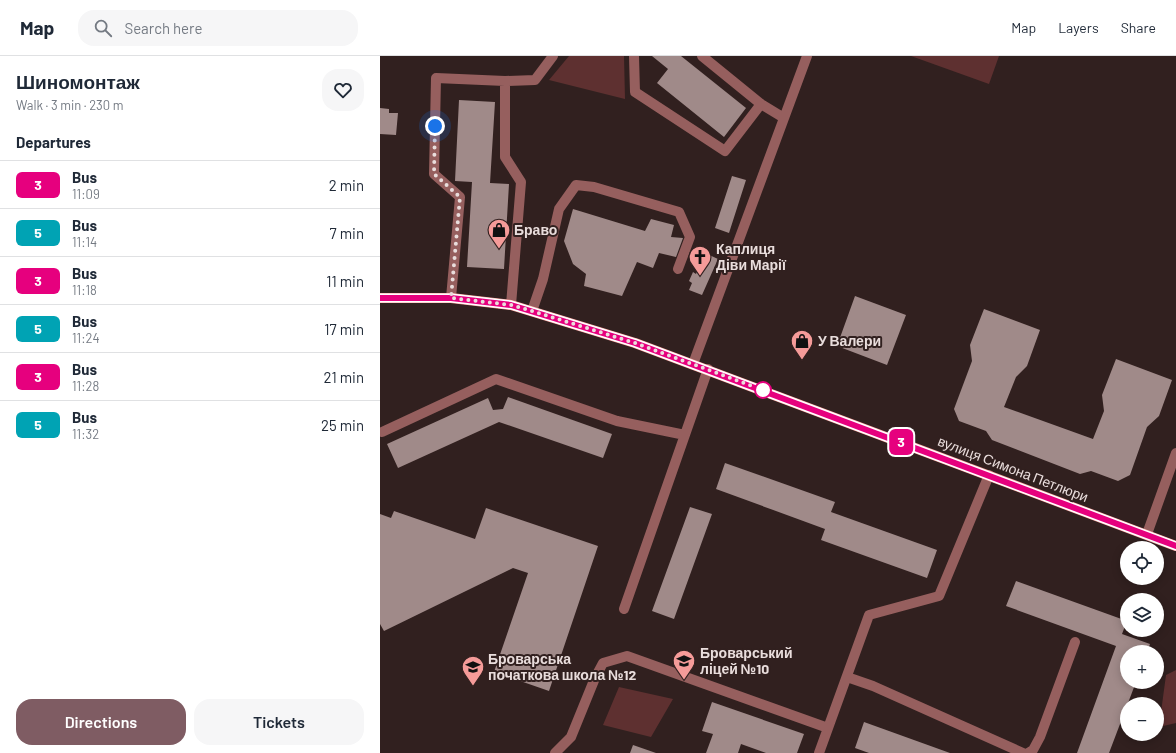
<!DOCTYPE html>
<meta charset="utf-8">
<style>
:root{--surface:#fff;--page:#f6f6f7;--text:#1f2937;--muted:#747a83;--line:#e0e1e3;--accent:#7f5c63}
body{margin:0;font-family:Barlow,sans-serif;background:var(--page);color:var(--text);height:100vh;display:flex;flex-direction:column;font-size:15px;white-space:nowrap}
*{box-sizing:border-box;margin:0}
p{font-size:13px;color:var(--muted)}
.icon{flex:none;width:22px;height:22px;fill:none;stroke:currentColor;stroke-width:2;stroke-linecap:round;stroke-linejoin:round}
.map{position:relative;flex:1;overflow:hidden}
.details{display:flex;flex-direction:column;background:var(--surface);width:380px}
.details>*{flex:none}
.badge{padding:0 8px;border-radius:6px;font-size:14px;line-height:26px}
.buttons{position:absolute;left:740px;top:485px;display:grid;gap:8px}
.buttons a{display:grid;place-items:center;width:44px;height:44px;border-radius:50%;background:var(--surface);box-shadow:0 2px 10px #0003;font-size:20px}
.you{position:absolute;width:20px;height:20px;margin:-10px;border:3px solid #fff;border-radius:50%;background:#1a73e8;box-shadow:0 0 0 6px #1a73e833}
.map>.badge{position:absolute;translate:-50% -50%;box-shadow:0 0 0 2px #fff}
h2{padding:0 16px;font-size:15px;line-height:36px}
.round{display:grid;place-items:center;flex:none;width:42px;height:42px;border-radius:16px;background:var(--page)}
.head{display:flex;align-items:center;justify-content:space-between;height:68px;padding:0 16px}
h1{font-size:19px;font-weight:600;line-height:30px}
.action{display:flex;gap:8px;margin-top:auto;padding:8px 16px}
.action a{flex:1;height:46px;border-radius:16px;background:var(--accent);color:#fff;font-size:16px;font-weight:600;line-height:46px;text-align:center}
.action a+a{background:var(--page);color:var(--text)}
ul{padding:0;list-style:none}
li{display:flex;align-items:center;gap:12px;height:48px;padding:0 16px;border-top:1px solid var(--line)}
li div{flex:1}
li b{display:block;font-size:15px}
li em{font-style:normal}
li .badge{min-width:44px;font-weight:700;text-align:center}
header{display:flex;align-items:center;gap:24px;box-sizing:border-box;height:56px;padding:0 20px;background:var(--surface);border-bottom:1px solid var(--line)}
header strong{font-size:19px}
nav{display:flex;gap:22px;margin-inline-start:auto;font-size:14px}
.search{width:280px;height:36px;background:var(--page);display:flex;align-items:center;gap:10px;box-sizing:border-box;padding:0 14px;border-radius:16px;color:var(--muted);font-size:15px}
main{display:flex;flex:1;min-height:0}
.map>svg:first-child{display:block}
</style>
<header>
<strong>Map</strong>
<div class="search"><svg class="icon" aria-label="search" viewBox="0 0 24 24"><circle cx="10" cy="10" r="6"/><path d="M15 15l6 6"/></svg>Search here</div>
<nav><a>Map</a><a>Layers</a><a>Share</a></nav>
</header>
<main>
<section class="details">
<div class="head"><div><h1>Шиномонтаж</h1><p>Walk · 3 min · 230 m</p></div><a class="round"><svg class="icon" aria-label="heart" viewBox="0 0 24 24"><path d="M12 20l-8-8c-3-5 5-10 8-4 3-6 11-1 8 4z"/></svg></a></div>
<h2>Departures</h2>
<ul>
<li><span class="badge" style="background:#e6007e;color:#fff">3</span><div><b>Bus</b><p>11:09</p></div><em>2 min</em></li>
<li><span class="badge" style="background:#00a3b4;color:#fff">5</span><div><b>Bus</b><p>11:14</p></div><em>7 min</em></li>
<li><span class="badge" style="background:#e6007e;color:#fff">3</span><div><b>Bus</b><p>11:18</p></div><em>11 min</em></li>
<li><span class="badge" style="background:#00a3b4;color:#fff">5</span><div><b>Bus</b><p>11:24</p></div><em>17 min</em></li>
<li><span class="badge" style="background:#e6007e;color:#fff">3</span><div><b>Bus</b><p>11:28</p></div><em>21 min</em></li>
<li><span class="badge" style="background:#00a3b4;color:#fff">5</span><div><b>Bus</b><p>11:32</p></div><em>25 min</em></li>
</ul>
<div class="action"><a>Directions</a><a>Tickets</a></div>
</section>
<div class="map">
<svg width="796" height="697" viewBox="0 0 796 697">
<rect width="100%" height="100%" fill="#31201f"/>
<path fill="#5e3030" d="M189,0H244L245,43L169,24Z
M531,0H619L609,28Z
M796,614V667L779,671L786,619Z
M239,631L293,643L271,681L223,669Z"/>
<path fill="#a08a89" d="M272,0H301L366,52L344,81L277,27L288,13Z
M79,44L115,46L110,127L129,128L124,213L87,211L92,126L75,125Z
M0,52L9,53V57H18L16,79L0,78Z
M352,120L366,124L349,177L335,172Z
M193,153L265,175L271,163L294,169L291,181L303,182L296,201L279,197L273,212L257,206L242,240L204,230L206,218L193,208L184,185Z
M325,197L338,203L322,239L309,234L312,227L309,225L313,216L316,218Z
M475,240L526,259L507,309L457,290Z
M604,253L660,274L647,310L636,321L624,351L713,383L724,355L722,339L736,303L792,324L779,360L767,371L750,419L738,425L711,415L700,418L612,384L606,375L579,365L574,353L592,305L590,289Z
M128,341L232,378L223,402L119,366L18,412L7,388L108,342L113,354L123,353Z
M345,407L455,446L451,456L557,494L547,522L441,484L445,473L336,433Z
M310,451L332,458L294,563L272,555Z
M106,452L218,490L169,635L114,616L148,517L133,512L4,575L0,568V458L11,462L14,455L95,483Z
M636,525L747,565L742,578L770,588L767,596H747V626H756L729,697H697L736,590L626,550Z
M332,646L424,678L417,697H386L361,688L358,697H326L333,678L322,675Z
M484,666L570,697H489L475,692Z
M253,689L276,697H250Z"/>
<g fill="none" stroke-linecap="round" stroke-linejoin="round">
<path stroke="#965f5e" stroke-width="10" d="M254,0L255,36L345,95L381,48
M322,0L381,48L404,62
M125,25L155,24L173,0
M71,242L80,141L54,118L56,22L125,25V101L141,126L131,249
M152,255L163,223L179,153L196,129L214,131L299,156L310,181L298,213
M313,308L427,0
M2,376L116,323L237,365L305,379
M767,478L796,397
M244,553L328,313
M467,621L493,630L643,697
M175,697L191,681L215,622L223,607L247,600L448,672
M439,697L489,559L559,540L609,419
M648,697L653,694L660,681L695,586"/>
<path stroke="#faa09e" stroke-width="10" d="M0,242H71L131,249L255,287L796,490"/>
</g>
<g fill="none" stroke-linecap="round" stroke-linejoin="round">
<g stroke="#fff" stroke-width="9">
<path id="line" d="M0,242H71L131,249L255,287L796,490"/>
</g>
<use href="#line" stroke="#e6007e" stroke-width="6"/>
<path stroke="#e9dddc" stroke-width="4" stroke-dasharray="0 7.2" d="M55,70L54,118L80,141L71,242L131,249L152,255L255,287L386,335L383,334"/>
</g>
<defs>
<g id="shop-pin" transform="scale(1.15)"><path d="M0 17L-7.5 6A9.5 9.5 0 1 1 7.5 6Z" fill="#f59b99" stroke="#31201f"/><path d="M-5-2.5h2.3a2.7 3.5 0 0 1 5.4 0H5L5.5 6h-11ZM-1.5-2.5h3a1.5 2.3 0 0 0-3 0Z" fill="#111"/></g>
<g id="church-pin" transform="scale(1.15)"><path d="M0 17L-7.5 6A9.5 9.5 0 1 1 7.5 6Z" fill="#f59b99" stroke="#31201f"/><path d="M-1.2-6h2.4v3.5h3.3v2.4h-3.3V6h-2.4V-.1h-3.3v-2.4h3.3Z" fill="#111"/></g>
<g id="school-pin" transform="scale(1.15)"><path d="M0 17L-7.5 6A9.5 9.5 0 1 1 7.5 6Z" fill="#f59b99" stroke="#31201f"/><path d="M0-5L7-2L0 1L-7-2ZM-4 1L0 2.5L4 1V4Q0 6-4 4Z" fill="#111"/></g>
</defs>
<g fill-rule="evenodd">
<use href="#shop-pin" x="119" y="174"/>
<use href="#church-pin" x="320" y="201"/>
<use href="#shop-pin" x="422" y="285"/>
<use href="#school-pin" x="304" y="605"/>
<use href="#school-pin" x="93" y="611"/>
</g>
<circle fill="#fff" stroke="#e6007e" stroke-width="2" cx="383" cy="334" r="8"/>
<g text-anchor="middle" stroke-width="4" stroke-linejoin="round" paint-order="stroke">
<g font-size="14" font-weight="bold" fill="#e9dddc" stroke="#31201f" text-anchor="start">
<text x="134" y="179">Браво</text>
<text x="336" y="198">Каплиця<tspan x="336" dy="16">Діви Марії</tspan></text>
<text x="438" y="290">У Валери</text>
<text x="320" y="602">Броварський<tspan x="320" dy="16">ліцей №10</tspan></text>
<text x="108" y="608">Броварська<tspan x="108" dy="16">початкова школа №12</tspan></text>
</g>
<g font-size="14" fill="#e9dddc" stroke="#31201f">
<text transform="translate(633 413) rotate(21)" y="5">вулиця Симона Петлюри</text>
</g>
</g>
</svg>
<div class="buttons">
<a><svg class="icon" aria-label="locate" viewBox="0 0 24 24"><circle cx="12" cy="12" r="6"/><path d="M12 2v4M12 18v4M2 12h4M18 12h4"/></svg></a>
<a><svg class="icon" aria-label="layers" viewBox="0 0 24 24"><path d="M12 4l9 5-9 5-9-5zM3 14l9 5 9-5"/></svg></a>
<a>+</a>
<a>−</a>
</div>
<div class="you" style="left:55px;top:70px"></div>
<b class="badge" style="left:521px;top:386px;background:#e6007e;color:#fff">3</b>
</div>
</main>
